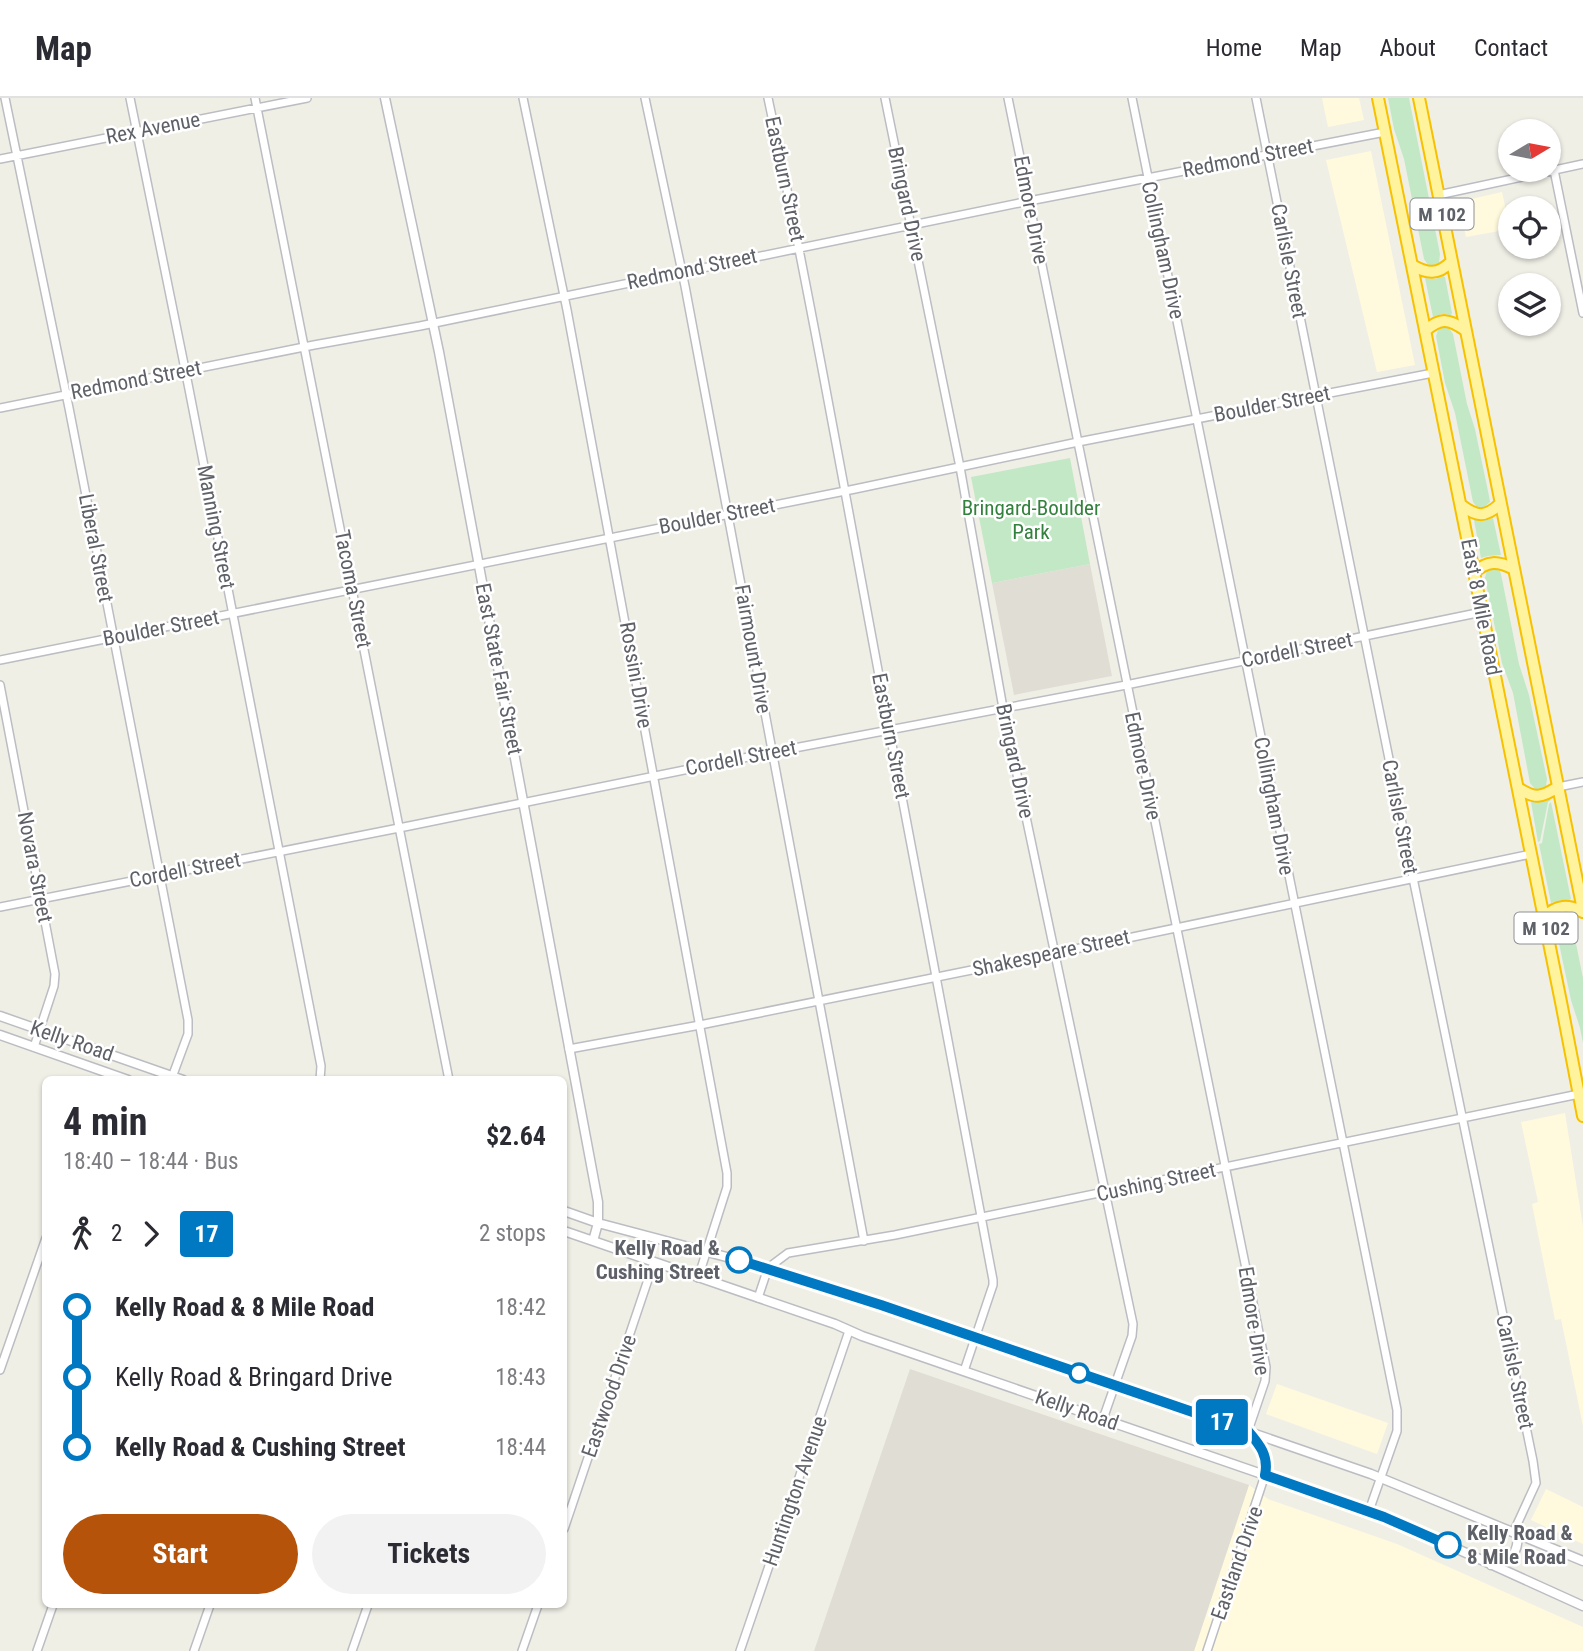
<!DOCTYPE html>
<meta charset="utf-8">
<style>
:root{--surface:#fff;--page:#f2f2f3;--text:#2b2b33;--muted:#7c7c81;--line:#e1e1e2;--accent:#b45309}
body{margin:0;font-family:"Roboto Condensed",sans-serif;background:var(--page);color:var(--text);height:100vh;display:flex;flex-direction:column;font-size:26px;white-space:nowrap}
*{box-sizing:border-box;margin:0}
p{font-size:23px;color:var(--muted)}
.icon{flex:none;width:38px;height:38px;fill:none;stroke:currentColor;stroke-width:2;stroke-linecap:round;stroke-linejoin:round}
.map{position:relative;flex:1;overflow:hidden}
.side{position:absolute;left:42px;top:978px;width:525px;height:532px;display:flex;flex-direction:column;background:var(--surface);border-radius:10px;box-shadow:0 2px 5px #0004}
.side>*{flex:none}
.badge{padding:0 14px;border-radius:5px;font-size:24px;line-height:46px}
.needle{width:46px;rotate:80deg}
.tools{position:absolute;left:1498px;top:21px;display:grid;gap:14px}
.tools a{display:grid;place-items:center;width:63px;height:63px;border-radius:50%;background:var(--surface);box-shadow:0 2px 5px #0004;font-size:35px}
.map>.badge{position:absolute;translate:-50% -50%;box-shadow:0 0 0 4px #fff}
.legs{display:flex;align-items:center;gap:10px;height:77px;padding:0 21px;font-size:23px}
.legs p{margin-inline-start:auto}
.summary{display:flex;align-items:center;justify-content:space-between;height:119px;padding:0 21px}
h1{font-size:38px;font-weight:700;line-height:52px}
.button{display:flex;gap:14px;margin-top:auto;padding:14px 21px}
.button a{flex:1;height:80px;border-radius:42px;background:var(--accent);color:#fff;font-size:28px;font-weight:700;line-height:80px;text-align:center}
.button a+a{background:var(--page);color:var(--text)}
ul{padding:0 21px;list-style:none}
li{display:flex;align-items:center;gap:24px;height:70px;font-size:26px}
li i{display:grid;place-items:center;width:10px;height:100%;margin:0 9px;background:currentColor}
li i::after{content:'';width:18px;height:18px;margin:-9px;border:5px solid;border-radius:50%;background:var(--surface)}
li p{margin-inline-start:auto}
li:first-child i{background:linear-gradient(#0000 50%,currentColor 0)}
li:last-child i{background:linear-gradient(currentColor 50%,#0000 0)}
header{display:flex;align-items:center;gap:42px;box-sizing:border-box;height:98px;padding:0 35px;background:var(--surface);border-bottom:2px solid var(--line)}
header strong{font-size:33px}
nav{display:flex;gap:38px;margin-inline-start:auto;font-size:24px}
.map>svg:first-child{display:block}
</style>
<header>
<strong>Map</strong>
<nav><a>Home</a><a>Map</a><a>About</a><a>Contact</a></nav>
</header>
<div class="map">
<svg width="1583" height="1553" viewBox="0 0 1583 1553">
<rect width="100%" height="100%" fill="#f0efe6"/>
<path fill="#fffadd" d="M1322,0H1359L1364,22L1328,29Z
M1371,53L1415,267L1377,274L1326,62Z
M1502,94L1510,131L1466,139L1458,104Z
M1565,1015L1583,1129V1328L1561,1221L1555,1222L1532,1106L1538,1104L1521,1024Z
M1277,1286L1388,1325L1377,1356L1266,1316Z
M1249,1387L1268,1401L1397,1446L1583,1529V1553H1194Z
M1546,1391L1583,1409V1446L1531,1422Z"/>
<path fill="#e0ded4" d="M1090,466L1112,578L1014,597L992,485Z
M910,1271L1249,1387L1194,1553H814Z"/>
<path fill="#c3e8c6" d="M1388,0H1409L1440,156L1439,165L1434,168L1428,167L1424,161L1404,61L1394,31Z
M1443,178L1445,179L1452,215L1451,217L1441,216L1433,219L1425,180L1436,181Z
M1443,228L1449,230L1453,236L1467,306L1475,331L1489,398L1490,404L1483,410L1477,409L1473,404L1455,315L1445,285L1436,238L1438,232Z
M1070,360L1090,466L992,485L971,379Z
M1493,420L1501,457L1488,458L1481,460L1474,422H1486Z
M1494,470L1500,473L1501,476L1519,566L1529,597L1547,681L1546,688L1541,691H1535L1530,685L1513,595L1502,565L1485,480L1487,472Z
M1549,701L1551,702L1548,704L1540,743L1538,744L1531,704V703L1539,704Z
M1551,704L1571,801L1569,802H1562L1551,805L1539,746L1542,745L1549,706Z
M1563,814L1568,816L1571,821L1583,880V945L1580,930L1571,902L1554,822L1557,817Z"/>
<g fill="none" stroke-linecap="round" stroke-linejoin="round">
<g stroke="#bbbdc2" stroke-width="10">
<path id="minor" d="M5,0L69,310L188,922V936L171,982
M130,0L188,286L321,968L320,982
M255,0L449,982
M523,0L567,212L727,1075V1089L698,1180
M645,0L685,188L864,1143
M768,0C813,211 850,424 890,636C924,818 960,1000 993,1182V1187L964,1273
M885,0L960,369L1003,610L1133,1226L1132,1238L1103,1321
M1008,0L1266,1269L1265,1283L1248,1333
M1132,0L1397,1312V1333L1369,1413
M1256,0L1413,780L1533,1363L1536,1385L1514,1433
M0,61L307,0
M1554,72L1583,215
M1438,97L1583,66
M0,310L314,247L420,228L1029,103L1385,34
M0,562L855,391L1078,344L1433,275
M0,587L55,876L54,888L34,949
M1558,689L1583,684
M0,809L409,728L763,656L1126,587L1482,514
M569,951L700,927L1056,855L1531,756
M758,1200L768,1170L788,1155L895,1137L1579,996
M0,1272L46,1140
M564,1431L654,1164
M37,1553L53,1507
M194,1553L210,1507
M352,1553L368,1507
M522,1553L538,1507
M740,1553L849,1233
M1207,1553L1265,1377"/>
</g>
<g stroke="#bbbdc2" stroke-width="11">
<path id="tertiary" d="M385,0L439,254L598,1104V1125L593,1143
M0,918L183,982
M0,937L128,982
M564,1113L598,1125L768,1170L902,1214L1371,1376L1583,1463
M564,1133L835,1226L862,1238L1369,1413L1411,1430L1583,1508
M1248,1334C1261,1347 1269,1358 1265,1377
M1491,1467C1512,1462 1518,1457 1518,1435"/>
</g>
<g stroke="#f7c100" stroke-width="14">
<path id="trunk" d="M1378,0L1561,904L1583,1018
M1419,0L1583,812
M1412,167C1427,176 1438,177 1451,164
M1425,233C1441,219 1449,221 1465,232
M1461,407C1477,419 1485,420 1500,406
M1474,475C1487,462 1498,463 1514,471
M1518,690C1535,701 1541,700 1558,689
M1544,819C1557,807 1568,806 1583,814"/>
</g>
<use href="#minor" stroke="#fff" stroke-width="7"/>
<use href="#tertiary" stroke="#fff" stroke-width="8"/>
<use href="#trunk" stroke="#fff39e" stroke-width="10"/>
</g>
<g fill="none" stroke-linecap="round" stroke-linejoin="round">
<g stroke="#fff" stroke-width="16">
<path id="line-1" d="M739,1162L881,1207L1248,1333C1260,1347 1269,1358 1265,1377L1384,1419L1448,1447"/>
</g>
<use href="#line-1" stroke="#0079c2" stroke-width="10"/>
</g>
<g fill="#fff" stroke="#0079c2" stroke-width="3.5">
<circle cx="739" cy="1162" r="12"/>
<circle cx="1079" cy="1275" r="9"/>
<circle cx="1448" cy="1447" r="12"/>
</g>
<g text-anchor="middle" stroke-width="5" stroke-linejoin="round" paint-order="stroke">
<g fill="#fff" stroke="#8e9095" stroke-width="2">
<rect x="1410.5" y="100.5" width="63" height="31" rx="5"/>
<rect x="1514.5" y="814.5" width="63" height="31" rx="5"/>
</g>
<g font-size="19" font-weight="bold" fill="#5e6167">
<text x="1442" y="123">M 102</text>
<text x="1546" y="837">M 102</text>
</g>
<g font-size="21" fill="#5e6167" stroke="#fff">
<text transform="translate(153 30) rotate(-11)" y="7">Rex Avenue</text>
<text transform="translate(1248 60) rotate(-11)" y="7">Redmond Street</text>
<text transform="translate(785 81) rotate(78)" y="7">Eastburn Street</text>
<text transform="translate(907 106) rotate(78)" y="7">Bringard Drive</text>
<text transform="translate(1031 112) rotate(79)" y="7">Edmore Drive</text>
<text transform="translate(1163 152) rotate(78)" y="7">Collingham Drive</text>
<text transform="translate(1289 163) rotate(79)" y="7">Carlisle Street</text>
<text transform="translate(692 171) rotate(-12)" y="7">Redmond Street</text>
<text transform="translate(136 282) rotate(-11)" y="7">Redmond Street</text>
<text transform="translate(1272 306) rotate(-11)" y="7">Boulder Street</text>
<text transform="translate(717 418) rotate(-11)" y="7">Boulder Street</text>
<text transform="translate(216 429) rotate(79)" y="7">Manning Street</text>
<text transform="translate(96 450) rotate(79)" y="7">Liberal Street</text>
<text transform="translate(353 491) rotate(79)" y="7">Tacoma Street</text>
<text transform="translate(1481 509) rotate(79)" y="7">East 8 Mile Road</text>
<text transform="translate(161 530) rotate(-11)" y="7">Boulder Street</text>
<text transform="translate(753 551) rotate(80)" y="7">Fairmount Drive</text>
<text transform="translate(1297 552) rotate(-11)" y="7">Cordell Street</text>
<text transform="translate(499 571) rotate(79)" y="7">East State Fair Street</text>
<text transform="translate(636 577) rotate(80)" y="7">Rossini Drive</text>
<text transform="translate(891 638) rotate(79)" y="7">Eastburn Street</text>
<text transform="translate(741 660) rotate(-11)" y="7">Cordell Street</text>
<text transform="translate(1015 663) rotate(78)" y="7">Bringard Drive</text>
<text transform="translate(1143 668) rotate(78)" y="7">Edmore Drive</text>
<text transform="translate(1274 708) rotate(79)" y="7">Collingham Drive</text>
<text transform="translate(1400 719) rotate(79)" y="7">Carlisle Street</text>
<text transform="translate(35 769) rotate(79)" y="7">Novara Street</text>
<text transform="translate(185 772) rotate(-11)" y="7">Cordell Street</text>
<text transform="translate(1051 855) rotate(-12)" y="7">Shakespeare Street</text>
<text transform="translate(72 943) rotate(19)" y="7">Kelly Road</text>
<text transform="translate(1156 1084) rotate(-12)" y="7">Cushing Street</text>
<text transform="translate(1254 1223) rotate(81)" y="7">Edmore Drive</text>
<text transform="translate(1515 1274) rotate(78)" y="7">Carlisle Street</text>
<text transform="translate(609 1298) rotate(-71)" y="7">Eastwood Drive</text>
<text transform="translate(1077 1312) rotate(19)" y="7">Kelly Road</text>
<text transform="translate(795 1393) rotate(-71)" y="7">Huntington Avenue</text>
<text transform="translate(1237 1465) rotate(-71)" y="7">Eastland Drive</text>
</g>
<g font-size="21" fill="#32823d" stroke="#fff">
<text x="1031" y="417">Bringard-Boulder<tspan x="1031" dy="24">Park</tspan></text>
</g>
<g font-size="21" font-weight="bold" fill="#5e6167" stroke="#fff" text-anchor="end">
<text x="720" y="1157">Kelly Road &amp;<tspan x="720" dy="24">Cushing Street</tspan></text>
<text x="1467" y="1442" text-anchor="start">Kelly Road &amp;<tspan x="1467" dy="24">8 Mile Road</tspan></text>
</g>
</g>
</svg>
<div class="tools">
<a><svg class="needle" viewBox="-14 -14 28 28"><path d="M0-13l5 13h-10z" fill="#e53935"/><path d="M0 13l5-13h-10z" fill="#7c7c81"/></svg></a>
<a><svg class="icon" aria-label="locate" viewBox="0 0 24 24"><circle cx="12" cy="12" r="6"/><path d="M12 2v4M12 18v4M2 12h4M18 12h4"/></svg></a>
<a><svg class="icon" aria-label="layers" viewBox="0 0 24 24"><path d="M12 4l9 5-9 5-9-5zM3 14l9 5 9-5"/></svg></a>
</div>
<b class="badge" style="left:1222px;top:1324px;background:#0079c2;color:#fff">17</b>
<section class="side">
<div class="summary"><div><h1>4 min</h1><p>18:40 – 18:44 · Bus</p></div><b>$2.64</b></div>
<div class="legs"><svg class="icon" aria-label="walk" viewBox="0 0 24 24"><circle cx="13" cy="4" r="2"/><path d="M13 8l-2 6 4 7M11 14l-3 7M7 12l3-4h3l4 4"/></svg>2<svg class="icon" aria-label="forward" viewBox="0 0 24 24"><path d="M9 5l7 7-7 7"/></svg><b class="badge" style="background:#0079c2;color:#fff">17</b><p>2 stops</p></div>
<ul>
<li><i style="color:#0079c2"></i><b>Kelly Road &amp; 8 Mile Road</b><p>18:42</p></li>
<li><i style="color:#0079c2"></i><span>Kelly Road &amp; Bringard Drive</span><p>18:43</p></li>
<li><i style="color:#0079c2"></i><b>Kelly Road &amp; Cushing Street</b><p>18:44</p></li>
</ul>
<div class="button"><a>Start</a><a>Tickets</a></div>
</section>
</div>
